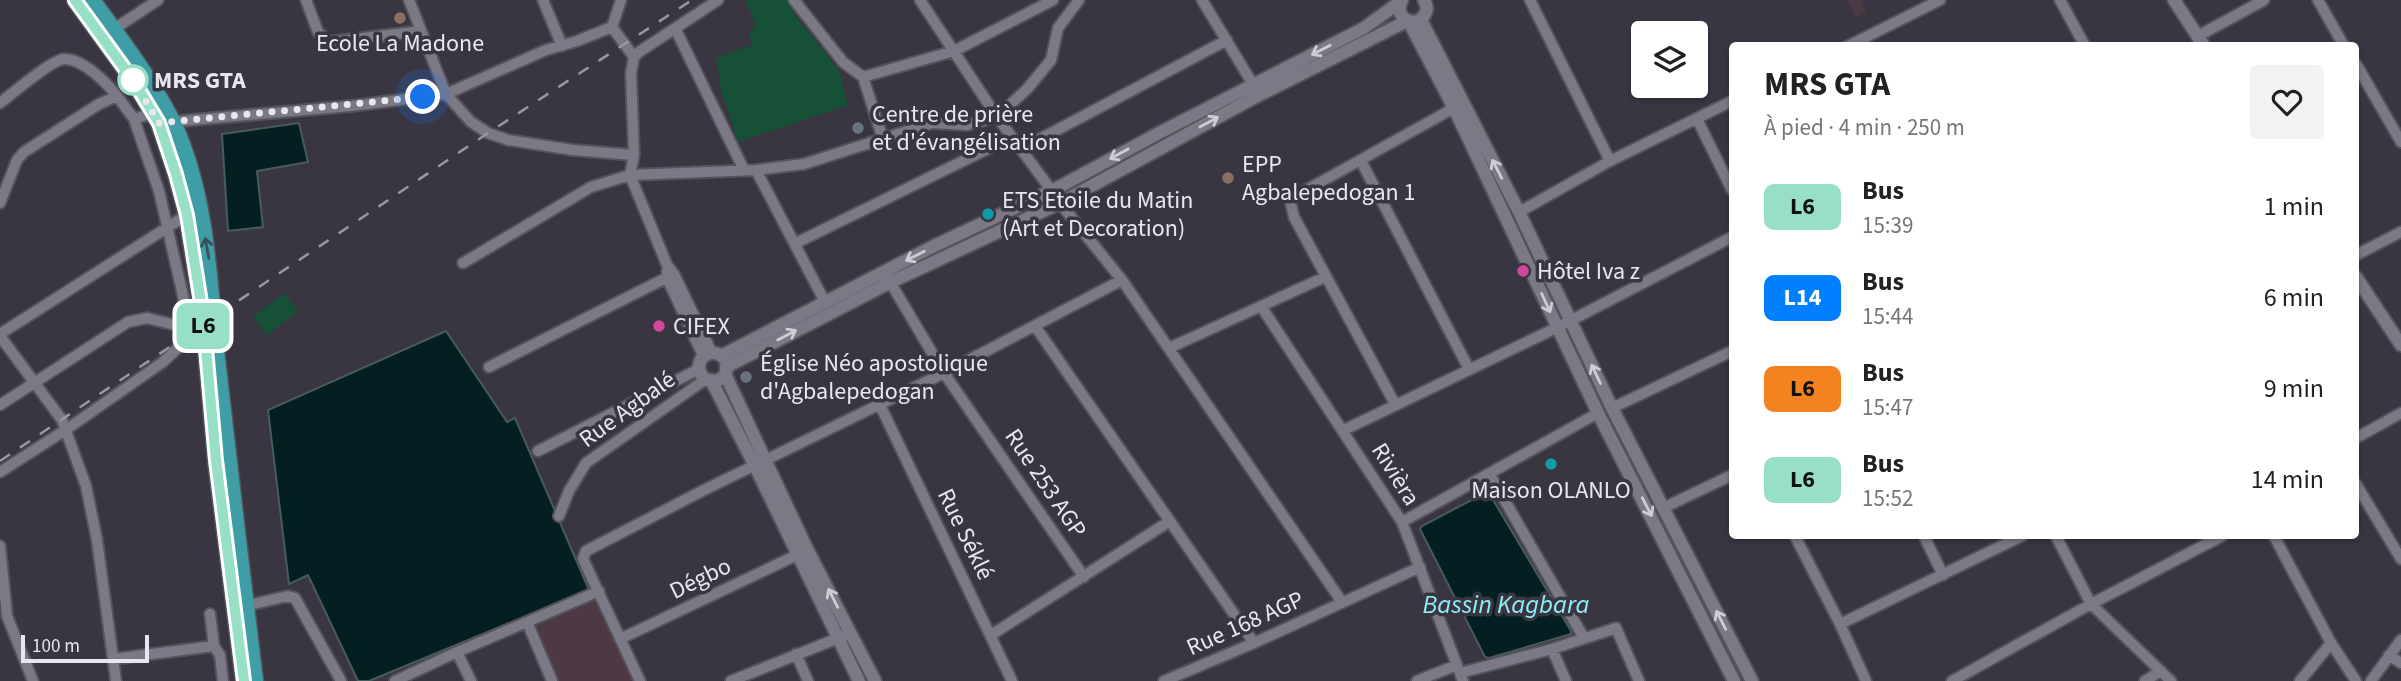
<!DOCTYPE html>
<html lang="fr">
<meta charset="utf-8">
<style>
:root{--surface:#fff;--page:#f2f2f2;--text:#222;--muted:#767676}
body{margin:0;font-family:"Source Sans 3",sans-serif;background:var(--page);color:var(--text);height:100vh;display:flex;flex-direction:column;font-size:26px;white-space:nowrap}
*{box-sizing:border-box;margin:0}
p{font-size:23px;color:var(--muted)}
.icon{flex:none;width:38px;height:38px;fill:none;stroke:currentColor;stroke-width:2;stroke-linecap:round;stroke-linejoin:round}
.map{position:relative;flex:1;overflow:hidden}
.panel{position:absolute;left:1729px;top:42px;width:630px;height:497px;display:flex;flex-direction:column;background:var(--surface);border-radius:7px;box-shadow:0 2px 5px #0004}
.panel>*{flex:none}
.badge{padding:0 14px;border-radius:10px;font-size:24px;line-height:46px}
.tools{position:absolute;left:1631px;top:21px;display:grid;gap:14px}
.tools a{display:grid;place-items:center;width:77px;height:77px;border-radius:7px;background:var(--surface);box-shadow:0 2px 5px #0004;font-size:35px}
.scale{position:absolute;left:21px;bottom:18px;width:128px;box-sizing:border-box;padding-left:7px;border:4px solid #e9e7ee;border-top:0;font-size:19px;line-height:24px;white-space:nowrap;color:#e9e7ee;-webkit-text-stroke:5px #393642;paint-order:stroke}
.you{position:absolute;width:35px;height:35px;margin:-18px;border:5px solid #fff;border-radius:50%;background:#1a73e8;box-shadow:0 0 0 10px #1a73e833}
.map>.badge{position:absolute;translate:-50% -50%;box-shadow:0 0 0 4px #fff}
.round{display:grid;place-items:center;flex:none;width:74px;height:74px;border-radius:7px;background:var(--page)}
.headline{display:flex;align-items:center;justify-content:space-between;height:119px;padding:0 35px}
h1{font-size:33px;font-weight:700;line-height:52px}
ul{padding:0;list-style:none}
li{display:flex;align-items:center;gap:21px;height:91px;padding:0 35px}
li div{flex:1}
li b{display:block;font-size:26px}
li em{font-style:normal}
li .badge{min-width:77px;font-weight:700;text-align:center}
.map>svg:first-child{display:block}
</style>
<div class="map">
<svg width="2401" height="681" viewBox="0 0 2401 681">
<rect width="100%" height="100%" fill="#393642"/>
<path fill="#4c3943" d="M1847,0H1862L1864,3L1862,5L1867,12L1856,17Z
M598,596L636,681H556L532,622Z"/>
<path fill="#155037" d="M745,0H787L794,14L839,70L848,105L738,142L721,89L716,58L752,45L749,32L756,25Z
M284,293L298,311L267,335L253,317Z"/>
<path fill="#031f22" stroke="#485b5f" stroke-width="2" d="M299,123L308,162L257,171L263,227L228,231L222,134Z
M446,331L507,422L515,418L589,590L369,681H358L308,575L289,584L268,410Z
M1483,494L1492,498L1571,631V634L1489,658L1485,657L1420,529L1422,526Z"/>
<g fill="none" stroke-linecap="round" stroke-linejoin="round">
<g stroke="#54525b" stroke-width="14">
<path id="minor" d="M306,0L318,32L329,42L421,31
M409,0L446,94L471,122L488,133L508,140L573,150L634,155
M543,0L562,46
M794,0L843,62L863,77L883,139
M920,0L997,117L1052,191
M1202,0L1257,91
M1530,0L1610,161
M2060,0L2085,46
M2318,0L2344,46
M612,27L634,57
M675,28L744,170
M111,31L158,0
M2198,36L2264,0
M1848,46L1940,0
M2356,64L2401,142
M863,77L954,51L1053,0
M0,103C12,94 51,60 64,59C82,58 107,83 117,96
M134,119L159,191L189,322
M1697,119L1732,190
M169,122L351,106L446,94L546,50L577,41L612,27L621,0
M1021,149L1227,40
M1361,161L1469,369
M756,170L825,302
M0,203L17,160L24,152L99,104L117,96L134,119L153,113
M1060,203L1122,280L1342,602
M1519,212L1610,161L1732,101
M796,243L1012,137
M2356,255L2401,232
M463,263L591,187L630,175L756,170L804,164L932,123L967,125L997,117L1028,88L1051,60L1058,28L1079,0
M667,271V278L703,356
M886,275L944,373L1084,577
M1261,306L1402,522L1463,681
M1035,326L1254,643
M0,334L190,213
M0,336L62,420L86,486L97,540L116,681
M1169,348L1325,277
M712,353L674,274L667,265L630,175L634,155L631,73L634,57L639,52L718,0
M489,367L674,274
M1395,404L1294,217L1291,204L1293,198L1308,189L1454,108
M0,405L128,322L147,318L179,326L206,314
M880,405L1012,681
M1612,408L1732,351
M1344,430L1558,327L1732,237
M2356,438L2401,413
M538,451L699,369
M0,472L67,429L163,362L179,347L182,340L179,326
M1490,475L1584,638
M2356,484L2401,559
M1663,508L1732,475
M559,516L569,491L586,463L706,379
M1402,522L1598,413
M1795,536L1840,624L1866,681
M1924,536L1943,575
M2056,536L2091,604L2171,681
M2274,536L2331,643L2356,681
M0,546L7,616L33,681
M241,607L288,596L295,598L341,681
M210,614L214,646
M527,622L552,681
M1840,624L2022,536
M991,635L1170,521
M620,639L797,555
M1552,649L1566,681
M457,652L471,681
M796,654L808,681
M2389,655L2401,663
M113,659L214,646L220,655L223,681
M1460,673L1552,649L1616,628L1639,681
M395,681L457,652L599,591
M640,681L583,559L586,551L706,489L944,373L1122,280
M731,681L846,635
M1164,681L1254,643L1420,567
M1417,681L1457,665
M1952,681L2091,604L2222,536
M2145,681L2161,671
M2300,681L2331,643
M2371,681L2401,640"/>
</g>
<g stroke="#54525b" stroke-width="16">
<path id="tertiary" d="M1402,0C1396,12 1402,21 1415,22C1425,18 1430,10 1424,0
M2174,0L2204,46
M1421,20L1519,212L1612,408L1752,681
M1409,22L1454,108L1598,413L1734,681
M2356,277L2401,345
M699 367a14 14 0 1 1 28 0a14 14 0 1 1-28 0Z
M721,356L932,247L1061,186L1159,133L1364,28L1400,2
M726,367L891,282L1060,203L1259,95L1407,21
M725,374L806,547L875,681
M711,380L754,464L859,681"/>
</g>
<g stroke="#54525b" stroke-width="19">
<path id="primary" d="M75,0L133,80L159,123L176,174L187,215L203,315L216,460L244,681
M92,0C124,44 163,94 182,144C208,213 209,286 217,359C229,466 242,574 255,681"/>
</g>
<use href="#minor" stroke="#7c7987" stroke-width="10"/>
<use href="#tertiary" stroke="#7c7987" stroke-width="12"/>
<use href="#primary" stroke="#3f9ea5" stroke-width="16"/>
<path stroke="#9a97a0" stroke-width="2.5" stroke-dasharray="12 12" stroke-linecap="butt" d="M0,461L488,133L692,0"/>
</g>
<defs><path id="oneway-shaft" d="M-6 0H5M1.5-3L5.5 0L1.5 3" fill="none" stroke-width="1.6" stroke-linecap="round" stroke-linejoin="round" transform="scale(1.75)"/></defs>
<g stroke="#ceccd4">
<use href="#oneway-shaft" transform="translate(1321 50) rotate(153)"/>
<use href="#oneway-shaft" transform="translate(1209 122) rotate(-28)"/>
<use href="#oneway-shaft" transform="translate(1119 154) rotate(152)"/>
<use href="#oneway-shaft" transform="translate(1497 169) rotate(-117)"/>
<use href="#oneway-shaft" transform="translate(915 256) rotate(153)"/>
<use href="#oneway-shaft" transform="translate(1546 303) rotate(65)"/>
<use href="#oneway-shaft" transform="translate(787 335) rotate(-28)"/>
<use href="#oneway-shaft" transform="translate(1596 374) rotate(-115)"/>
<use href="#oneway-shaft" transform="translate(1647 507) rotate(63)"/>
<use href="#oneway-shaft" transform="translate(833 598) rotate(-117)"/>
<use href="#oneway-shaft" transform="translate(1721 620) rotate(-117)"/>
</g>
<use stroke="#3a505b" href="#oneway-shaft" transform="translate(207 248) rotate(-100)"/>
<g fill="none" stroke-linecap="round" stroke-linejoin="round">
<g stroke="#fff" stroke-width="16">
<path id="line" d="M75,0L133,80L159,123L176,174L187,215L203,315L216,460L244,681"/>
</g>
<use href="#line" stroke="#97dfc6" stroke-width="10"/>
<path stroke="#e9e7ee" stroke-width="7" stroke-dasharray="0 12.6" d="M133,80L159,123L423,97"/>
</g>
<g fill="#8d6e63" stroke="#393642" stroke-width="2.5">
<circle cx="400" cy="18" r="7"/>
<circle cx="1228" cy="178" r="7"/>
</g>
<circle fill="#fff" stroke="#97dfc6" stroke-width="3.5" cx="133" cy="80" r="14"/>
<g fill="#6b7280" stroke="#393642" stroke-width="2.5">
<circle cx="858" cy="128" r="7"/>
<circle cx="746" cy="377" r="7"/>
</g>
<g fill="#0f9aa8" stroke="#393642" stroke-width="2.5">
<circle cx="988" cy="214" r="7"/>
<circle cx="1551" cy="464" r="7"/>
</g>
<g fill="#d1479c" stroke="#393642" stroke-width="2.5">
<circle cx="1523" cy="271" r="7"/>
<circle cx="659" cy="326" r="7"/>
</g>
<g text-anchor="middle" stroke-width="7" stroke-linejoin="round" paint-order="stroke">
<g font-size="24" fill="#e9e7ee" stroke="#393642" text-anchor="start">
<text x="400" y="51" text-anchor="middle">Ecole La Madone</text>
<text x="872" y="122">Centre de prière<tspan x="872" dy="28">et d'évangélisation</tspan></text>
<text x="1242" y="172">EPP<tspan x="1242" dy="28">Agbalepedogan 1</tspan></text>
<text x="1002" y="208">ETS Etoile du Matin<tspan x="1002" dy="28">(Art et Decoration)</tspan></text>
<text x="1537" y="279">Hôtel Iva z</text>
<text x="673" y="334">CIFEX</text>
<text x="760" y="371">Église Néo apostolique<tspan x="760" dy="28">d'Agbalepedogan</tspan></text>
<text x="1551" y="498" text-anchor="middle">Maison OLANLO</text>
</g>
<g font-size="24" font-weight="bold" fill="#e9e7ee" stroke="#393642" text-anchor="start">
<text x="154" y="88">MRS GTA</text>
</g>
<g font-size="24" fill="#e9e7ee" stroke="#393642">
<text transform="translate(627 409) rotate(-36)" y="8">Rue Agbalé</text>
<text transform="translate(1396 474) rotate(58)" y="8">Rivièra</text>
<text transform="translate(1046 483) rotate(56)" y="8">Rue 253 AGP</text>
<text transform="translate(966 534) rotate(64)" y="8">Rue Séklé</text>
<text transform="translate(700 578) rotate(-26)" y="8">Dégbo</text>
<text transform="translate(1245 623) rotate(-24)" y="8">Rue 168 AGP</text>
</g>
<g font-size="26" font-style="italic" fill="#8feff9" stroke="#393642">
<text x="1506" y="613">Bassin Kagbara</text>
</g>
</g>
</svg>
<div class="tools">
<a><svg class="icon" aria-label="layers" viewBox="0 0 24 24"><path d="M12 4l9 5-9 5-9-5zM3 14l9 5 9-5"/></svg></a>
</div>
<div class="scale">100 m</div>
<div class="you" style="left:423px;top:97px"></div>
<b class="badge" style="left:203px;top:326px;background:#97dfc6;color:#111">L6</b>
<section class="panel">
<div class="headline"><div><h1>MRS GTA</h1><p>À pied · 4 min · 250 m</p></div><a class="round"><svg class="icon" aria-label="heart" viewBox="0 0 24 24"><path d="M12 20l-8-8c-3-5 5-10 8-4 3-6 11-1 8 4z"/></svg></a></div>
<ul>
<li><span class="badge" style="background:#97dfc6;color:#111">L6</span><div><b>Bus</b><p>15:39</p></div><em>1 min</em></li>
<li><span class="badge" style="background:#007fff;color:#fff">L14</span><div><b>Bus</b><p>15:44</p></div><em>6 min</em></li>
<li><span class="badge" style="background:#f58220;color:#111">L6</span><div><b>Bus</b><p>15:47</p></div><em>9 min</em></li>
<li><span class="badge" style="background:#97dfc6;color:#111">L6</span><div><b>Bus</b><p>15:52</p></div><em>14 min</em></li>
</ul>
</section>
</div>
